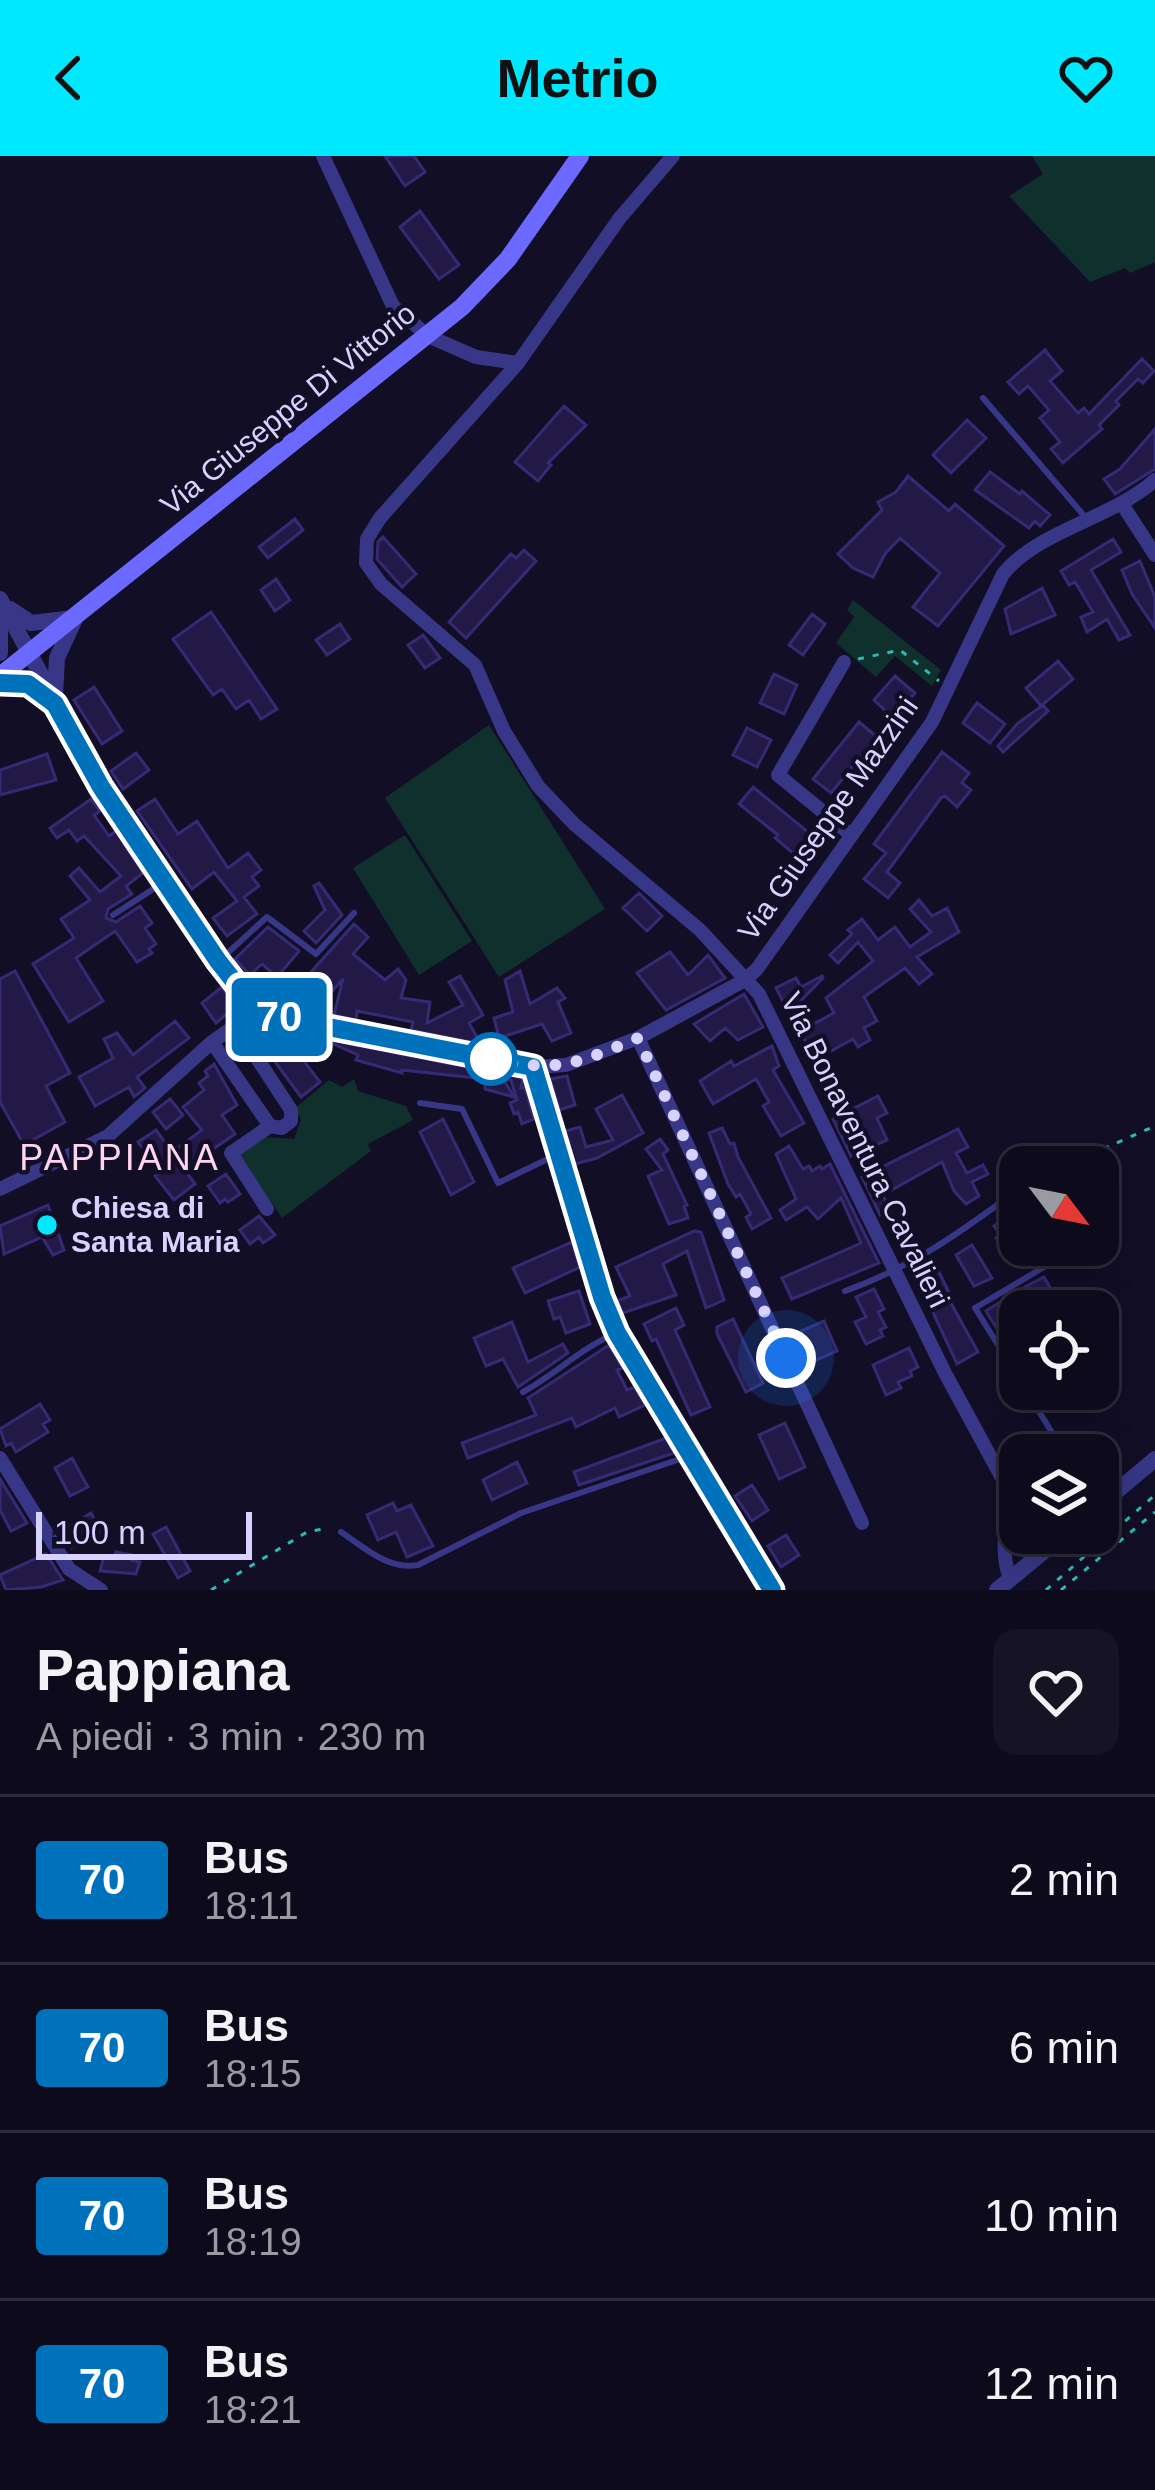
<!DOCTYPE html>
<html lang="it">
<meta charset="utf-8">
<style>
:root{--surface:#0d0a1c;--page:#161325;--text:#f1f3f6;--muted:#9a9aa3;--line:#2d2b3b;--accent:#00e8fd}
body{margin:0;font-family:Helvetica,sans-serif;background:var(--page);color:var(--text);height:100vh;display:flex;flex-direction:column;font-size:45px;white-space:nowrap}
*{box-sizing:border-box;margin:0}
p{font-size:39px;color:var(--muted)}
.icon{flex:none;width:66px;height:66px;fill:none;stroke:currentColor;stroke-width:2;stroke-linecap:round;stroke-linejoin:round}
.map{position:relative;height:1434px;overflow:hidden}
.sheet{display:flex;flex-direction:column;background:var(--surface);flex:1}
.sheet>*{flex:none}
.badge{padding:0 24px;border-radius:9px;font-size:42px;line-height:78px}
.needle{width:78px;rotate:122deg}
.buttons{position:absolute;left:999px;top:990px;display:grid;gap:24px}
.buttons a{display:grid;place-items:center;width:120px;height:120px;border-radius:24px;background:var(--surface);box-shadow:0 6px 30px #0003,0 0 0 3px var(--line);font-size:60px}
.scale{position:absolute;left:36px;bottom:30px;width:216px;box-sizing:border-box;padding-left:12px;border:6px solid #d7d2ff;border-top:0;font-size:33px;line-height:42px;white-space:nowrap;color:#d7d2ff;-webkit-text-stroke:9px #110e26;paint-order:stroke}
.you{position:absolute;width:60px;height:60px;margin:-30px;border:9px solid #fff;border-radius:50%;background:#1a73e8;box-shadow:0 0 0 18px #1a73e833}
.map>.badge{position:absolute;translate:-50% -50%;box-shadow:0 0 0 6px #fff}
.round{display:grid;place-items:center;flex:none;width:126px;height:126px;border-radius:24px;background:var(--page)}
.summary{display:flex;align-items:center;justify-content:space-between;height:204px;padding:0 36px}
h1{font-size:57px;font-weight:800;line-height:90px}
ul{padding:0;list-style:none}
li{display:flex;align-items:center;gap:36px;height:168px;padding:0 36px;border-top:3px solid var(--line)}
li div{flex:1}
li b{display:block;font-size:45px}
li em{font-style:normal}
li .badge{min-width:132px;font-weight:700;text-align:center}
header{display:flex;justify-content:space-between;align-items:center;height:156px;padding:0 36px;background:var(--accent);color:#111;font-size:54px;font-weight:800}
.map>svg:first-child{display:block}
</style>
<header><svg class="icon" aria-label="back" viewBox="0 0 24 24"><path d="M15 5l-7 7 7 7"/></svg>Metrio<svg class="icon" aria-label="heart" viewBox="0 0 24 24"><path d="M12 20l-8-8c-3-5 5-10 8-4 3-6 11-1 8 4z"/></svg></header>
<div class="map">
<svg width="1155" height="1434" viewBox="0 0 1155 1434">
<rect width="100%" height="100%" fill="#110e26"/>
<path fill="#10302e" d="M1032,0H1155V106L1130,117L1125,112L1090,126L1009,40L1043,18Z
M853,444L941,514L932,530L895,500L876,521L836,487L854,461L847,454Z
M489,569L605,753L499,821L385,642Z
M405,679L472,785L419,819L353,712Z
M354,923L358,935L406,950L413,964L368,988L371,995L282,1062L239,999L264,981L294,983L301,964L295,952L329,924L342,931Z"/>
<path fill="#221947" stroke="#372a74" stroke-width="3" d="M385,0H414L425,16L405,30Z
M420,55L459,109L439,123L400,71Z
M1045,194L1062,215L1050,225L1078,257L1084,252L1089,258L1142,203L1154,215L1143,227L1138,223L1116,245L1119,249L1099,269L1102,273L1063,307L1051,293L1060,286L1040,262L1049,254L1028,230L1019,238L1008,226Z
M564,250L586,269L548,307L551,309L538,325L515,306Z
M967,264L986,282L951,317L933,299Z
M1155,273V313L1115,338L1104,323L1120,313Z
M990,316L1020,338L1022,335L1050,359L1040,370L1035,365L1029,372L975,334Z
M908,320L949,355L955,348L1004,390L938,470L913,451L940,417L900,382L885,398L873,421L853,412L838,398L882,354L878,346L896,336Z
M295,363L303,374L268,402L259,391Z
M383,381L416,418L402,431L377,403L378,386Z
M1113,383L1121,396L1091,414L1130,479L1119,484L1107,463L1087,476L1081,461L1093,456L1075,426L1069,429L1061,415Z
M524,394L536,405L466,482L449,466L511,398L516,402Z
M1140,405L1155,441V472L1132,438L1122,414Z
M276,423L290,444L275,455L261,434Z
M1042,432L1055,459L1011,478L1005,453Z
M211,456L277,553L261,563L249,544L236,553L222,533L213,539L173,483Z
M812,458L825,468L803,499L789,489Z
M340,468L350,483L327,499L316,484Z
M423,479L440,502L425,512L408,489Z
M1058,505L1073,523L1041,550L1026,532Z
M774,518L797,529L784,558L760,547Z
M895,520L915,537L893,562L874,544Z
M94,531L122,575L102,588L74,544Z
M977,547L1005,568L990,587L963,567Z
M1043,549L1048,555L1003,596L998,590L1018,567Z
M859,566L877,581L831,637L813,623Z
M747,572L771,584L757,611L733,599Z
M942,596L969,617L962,627L971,634L957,651L945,640L941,642L887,716L900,727L888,742L864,723L886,697L874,688Z
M136,597L149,614L123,633L111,615Z
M47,598L56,624L0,639V614Z
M753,631L819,685L802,705L775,682L778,679L739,648Z
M91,643L100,655L94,659L109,680L116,675L143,717L126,730L132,738L108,753L106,762L116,766L140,750L152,767L145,772L156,788L149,793L152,797L137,806L115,775L76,802L103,845L69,866L33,808L74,782L61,763L90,744L70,720L79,712L100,736L121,720L84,680L77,685L69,674L57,682L50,672Z
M155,643L178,678L197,665L228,712L248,697L261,714L252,721L259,730L244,741L257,758L227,780L213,762L237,745L214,716L192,733L137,655Z
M319,727L342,759L316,787L304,775L325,754L314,730Z
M639,737L662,760L647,775L623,752Z
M919,744L932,760L947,752L959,776L917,801L932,818L919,828L905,812L864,841L877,865L864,872L870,884L858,891L853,883L822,900L819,894L812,898L802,879L808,876L806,872L834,857L826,842L873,805L858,786L838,807L830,799L852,778L848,774L862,763L878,784L895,771L910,791L931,776L910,753Z
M354,768L368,781L353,798L385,824L398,813L406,824L401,842L430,846L427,867L463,849L449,826L460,820L483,859L469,867L481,888L411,874L413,866L357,855L356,864L334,859L343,823L315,854L310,849L305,854L291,851L285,845Z
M268,771L299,795L277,821L262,808L250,819L235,803Z
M670,796L688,819L708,799L725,822L666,854L637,817Z
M15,815L70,917L46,930L65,966L24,989L0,946V823Z
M520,815L530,848L557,832L565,842L558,846L571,877L552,885L542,868L499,882L494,862L513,856L505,824Z
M822,820L823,822L789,857L776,832L796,822L801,831Z
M222,831L236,850L216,867L202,847Z
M744,838L763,871L738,884L725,872L710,885L694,868Z
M175,865L189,882L137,921L145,932L134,941L129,931L95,950L79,921L113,902L104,883L117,877L133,899Z
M267,870L296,883L307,903L303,904L320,926L301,941L259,884L258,879Z
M320,882L523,922L521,932L525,931L534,963L522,968L518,956L514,958L510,947L517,944L511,924H504L514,941L485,933V923L402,914V917L356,904L358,899Z
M772,890L779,910L773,914L804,967L781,980L763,950L769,946L756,923L713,948L700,925L731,905L734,910Z
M214,908L237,949L222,959L235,978L184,1013L195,1028L174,1044L155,1020L159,1017L138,986L156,974L172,996L202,974L183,951L204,934L199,927L208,920L205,915Z
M567,920L575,949L559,954L550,923Z
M622,939L643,977L597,1002L575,1008L565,975L580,971L586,991L613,984L596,953Z
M878,940L887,957L877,962L887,984L851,1000L833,963Z
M170,943L183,959L166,973L153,956Z
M443,963L474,1026L451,1039L420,976Z
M722,972L730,988L734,987L738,1001L771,1062L752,1073L746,1061L751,1058L740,1038L736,1041L728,1028L709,977Z
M958,973L968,991L956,997L967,1017L983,1009L988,1018L972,1026L979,1040L966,1048L954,1035L942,1006L883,1039L890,1055L880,1059L862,1021Z
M660,983L668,994L663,998L687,1049L684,1050L688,1062L669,1068L648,1020L662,1014L646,993Z
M789,990L803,1013L809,1010L812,1015L820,1010L822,1013L830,1008L879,1107L792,1143L782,1122L861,1087L841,1042L818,1063L807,1051L786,1064L780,1054L796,1043L776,998Z
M226,1018L240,1038L228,1046L225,1043L220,1047L208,1030Z
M48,1049L64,1094L53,1099L42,1081L4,1098L0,1070Z
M259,1060L275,1079L263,1087L259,1081L250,1088L240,1074Z
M1003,1063L1020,1089H1034L1026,1095L1031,1101L1021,1109L1016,1102L1010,1106L1001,1094L1003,1092L996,1082L1001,1079L994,1070Z
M694,1075L701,1076L724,1144L706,1152L687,1095L663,1108L676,1139L623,1157L617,1145L630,1140L616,1111Z
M572,1086L580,1111L525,1137L513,1112Z
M972,1089L992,1122L974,1130L956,1099Z
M937,1112L950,1138L947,1140L978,1196L957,1208L917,1122Z
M1044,1121L1052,1135L1046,1139L1055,1155H1020V1175L1004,1184L986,1155L1002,1145L1008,1146L1013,1156L1032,1145L1025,1131Z
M874,1133L884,1153L878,1156L886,1171L880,1174L883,1180L866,1188L855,1166L866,1161L856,1141Z
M579,1135L590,1168L566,1177L560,1161L554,1163L548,1145Z
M676,1152L684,1169L675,1174L710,1251L691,1259L656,1183L652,1185L644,1168Z
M733,1163L763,1227L746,1236L717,1178V1171Z
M824,1165L837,1195L814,1205L801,1175Z
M512,1166L528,1206L563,1188L568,1197L518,1231L503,1203L486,1210L474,1182Z
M609,1189L623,1212L617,1214L627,1234L635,1231L645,1249L619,1261L615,1252L576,1271L572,1262L468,1302L462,1287L536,1259L528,1242Z
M909,1192L918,1211L910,1215L912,1220L898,1226L901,1232L886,1239L873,1209Z
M40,1248L50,1264L43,1268L48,1276L16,1296L11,1287L6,1290L0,1273Z
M785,1267L805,1311L779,1323L759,1279Z
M666,1282L674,1297L579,1329L574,1316Z
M72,1302L88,1331L70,1340L55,1312Z
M517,1306L527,1327L492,1344L483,1324Z
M0,1323L27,1367L11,1375L0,1354Z
M752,1329L768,1354L752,1365L735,1340Z
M393,1347L397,1355L411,1349L433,1390L407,1401L396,1376L378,1384L367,1359Z
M91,1357L102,1375L72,1392L62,1374Z
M166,1371L190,1415L178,1422L153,1378Z
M786,1379L799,1399L781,1411L768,1390Z
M116,1396L132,1399L131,1404L140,1406L136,1418L100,1415L104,1400L114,1401Z
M46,1398L63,1424L41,1431L6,1434L0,1419Z"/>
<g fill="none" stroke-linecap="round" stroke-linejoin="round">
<path stroke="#29bcb1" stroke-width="3" stroke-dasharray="6 9" stroke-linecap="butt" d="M858,503L900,494L939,525
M1062,1011L1155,970
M211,1434L307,1376L328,1372
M1046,1434L1155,1339
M1061,1434L1155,1356"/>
<path stroke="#383787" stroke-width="6" d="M983,242L1086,362
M113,759L161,728
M221,803L267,761L316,798L354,757
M420,947L462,953L498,1027L556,999
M845,1135C909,1112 954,1081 1008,1041
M1020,1224L975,1152L1044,1111
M1025,1233L1066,1299
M523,1236C556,1218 580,1193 614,1178
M341,1376C365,1392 388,1414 418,1409L521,1357L686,1301"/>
<path stroke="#383787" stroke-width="14" d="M323,0L393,150L428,180L476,201L518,207L380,362L367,383L366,407L381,428L475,509L504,575L538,630L574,668L700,774L759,838L945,1217L1008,1333C1010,1364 998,1392 1010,1422
M518,207L619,63L673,0
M1122,348L1155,399
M844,506L778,619L850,678
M638,882L862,1367
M212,886L270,970L282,972L291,965V954L235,869
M533,911L566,909L638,882L745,824L757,813L932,566L1003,418C1039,374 1111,363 1155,324
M0,1033L108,980L212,886L259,853
M267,1053L231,997L270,970
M0,1302L69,1413L101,1434"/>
<path stroke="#383787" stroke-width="16" d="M0,443L102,631L173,740L246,842L259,853L287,863L533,911L602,1141L617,1177L772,1434
M10,453L31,467L75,462
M0,497V455
M0,527L28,528L50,543
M55,540L57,502L75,463
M1098,1351L1155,1303
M997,1434L1066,1377"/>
<path stroke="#6b69ff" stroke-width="18" d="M0,520L462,151L508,103L580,0"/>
</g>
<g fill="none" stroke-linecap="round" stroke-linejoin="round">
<g stroke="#fff" stroke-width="27">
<path id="line" d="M0,527L28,528L55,548L101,631L218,805L252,848L287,863L533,911L602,1141L617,1177L772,1434"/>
</g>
<use href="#line" stroke="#0072bc" stroke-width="18"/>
<path stroke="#d7d2ff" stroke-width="12" stroke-dasharray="0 21.6" d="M491,903C560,917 575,908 638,882L786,1202"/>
</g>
<circle fill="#fff" stroke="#0072bc" stroke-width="6" cx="491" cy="903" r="24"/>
<circle fill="#00e8fd" stroke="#110e26" stroke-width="4.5" cx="47" cy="1069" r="12"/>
<g text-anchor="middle" stroke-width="9" stroke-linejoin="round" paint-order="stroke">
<g font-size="30" fill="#d7d2ff" stroke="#110e26">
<text transform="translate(288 253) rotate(-39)" y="10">Via Giuseppe Di Vittorio</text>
<text transform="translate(828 663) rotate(-55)" y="10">Via Giuseppe Mazzini</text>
<text transform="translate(865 994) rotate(64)" y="10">Via Bonaventura Cavalieri</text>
</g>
<g font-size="30" font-weight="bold" fill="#d7d2ff" stroke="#110e26" text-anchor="start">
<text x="71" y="1062">Chiesa di<tspan x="71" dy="34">Santa Maria</tspan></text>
</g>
<g font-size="36" letter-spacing="3" fill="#ffd4f0" stroke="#110e26">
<text x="120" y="1014">PAPPIANA</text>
</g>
</g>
</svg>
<div class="buttons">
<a><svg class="needle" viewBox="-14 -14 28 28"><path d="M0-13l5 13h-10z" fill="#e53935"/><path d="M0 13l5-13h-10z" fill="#9a9aa3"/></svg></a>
<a><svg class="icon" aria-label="locate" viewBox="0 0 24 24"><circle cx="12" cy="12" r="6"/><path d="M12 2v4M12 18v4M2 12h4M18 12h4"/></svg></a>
<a><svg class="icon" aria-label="layers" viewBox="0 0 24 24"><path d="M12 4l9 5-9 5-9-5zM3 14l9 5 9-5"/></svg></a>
</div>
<div class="scale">100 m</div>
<div class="you" style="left:786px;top:1202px"></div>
<b class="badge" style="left:279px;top:861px;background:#0072bc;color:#fff">70</b>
</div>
<section class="sheet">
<div class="summary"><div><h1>Pappiana</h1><p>A piedi · 3 min · 230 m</p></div><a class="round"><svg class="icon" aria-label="heart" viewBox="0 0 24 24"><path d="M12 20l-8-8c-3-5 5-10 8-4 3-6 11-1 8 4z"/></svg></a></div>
<ul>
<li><span class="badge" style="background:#0072bc;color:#fff">70</span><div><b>Bus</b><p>18:11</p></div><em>2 min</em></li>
<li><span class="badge" style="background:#0072bc;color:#fff">70</span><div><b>Bus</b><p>18:15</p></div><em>6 min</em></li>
<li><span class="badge" style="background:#0072bc;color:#fff">70</span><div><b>Bus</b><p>18:19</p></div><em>10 min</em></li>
<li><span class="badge" style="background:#0072bc;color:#fff">70</span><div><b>Bus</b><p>18:21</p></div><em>12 min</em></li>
</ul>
</section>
